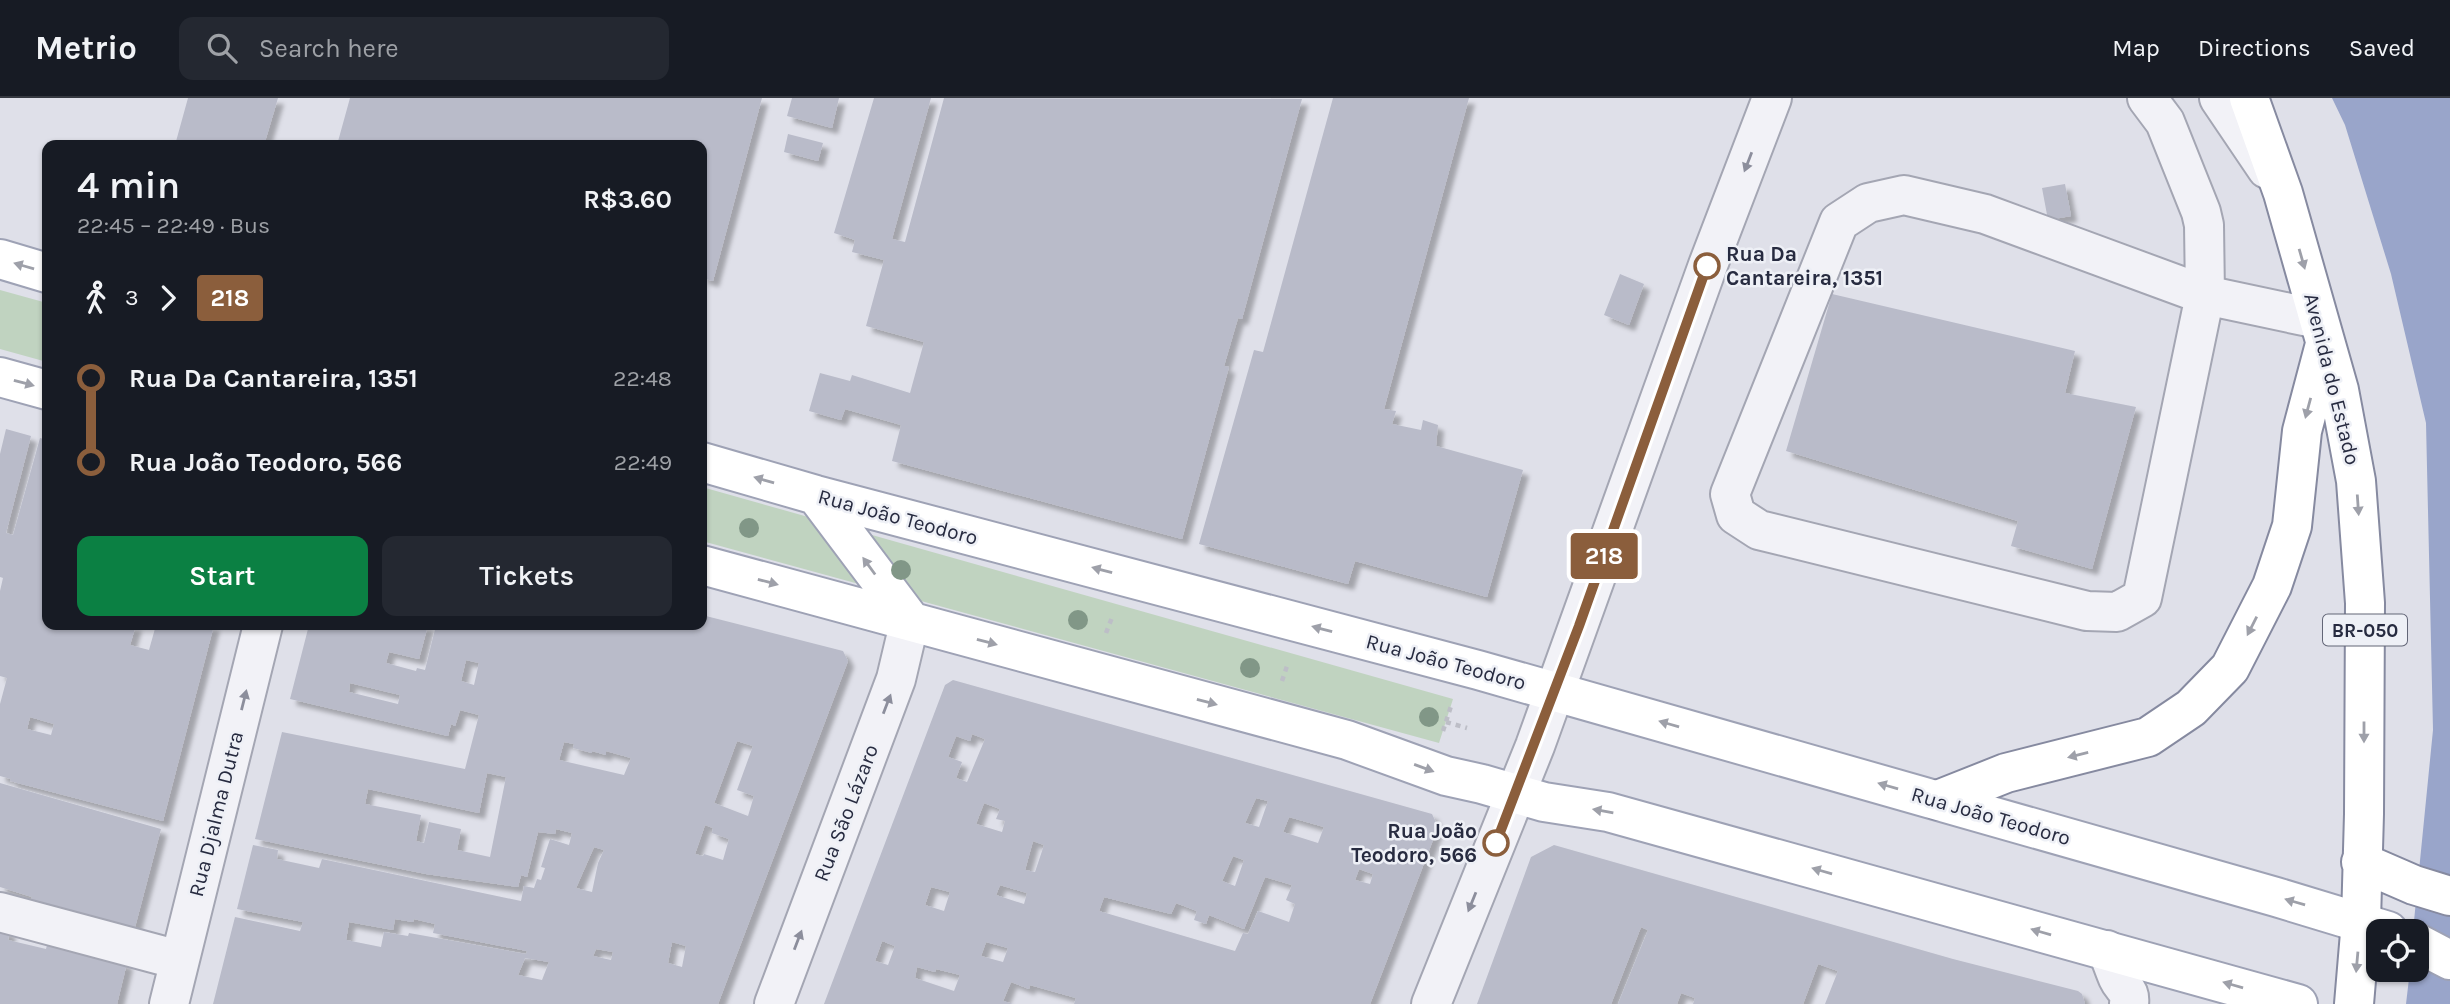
<!DOCTYPE html>
<meta charset="utf-8">
<style>
:root{--surface:#171b24;--page:#242831;--text:#f1f3f6;--muted:#9ea1a6;--line:#363941;--accent:#0b8043}
body{margin:0;font-family:Karla,sans-serif;background:var(--page);color:var(--text);height:100vh;display:flex;flex-direction:column;font-size:26px;white-space:nowrap}
*{box-sizing:border-box;margin:0}
p{font-size:23px;color:var(--muted)}
.icon{flex:none;width:38px;height:38px;fill:none;stroke:currentColor;stroke-width:2;stroke-linecap:round;stroke-linejoin:round}
.map{position:relative;flex:1;overflow:hidden}
.side{position:absolute;left:42px;top:42px;width:665px;height:490px;display:flex;flex-direction:column;background:var(--surface);border-radius:14px;box-shadow:0 2px 5px #0004}
.side>*{flex:none}
.badge{padding:0 14px;border-radius:5px;font-size:24px;line-height:46px}
.tools{position:absolute;left:2366px;top:821px;display:grid;gap:14px}
.tools a{display:grid;place-items:center;width:63px;height:63px;border-radius:14px;background:var(--surface);box-shadow:0 2px 5px #0004;font-size:35px}
.map>.badge{position:absolute;translate:-50% -50%;box-shadow:0 0 0 4px #fff}
.legs{display:flex;align-items:center;gap:10px;height:77px;padding:0 35px;font-size:23px}
.legs p{margin-inline-start:auto}
.overview{display:flex;align-items:center;justify-content:space-between;height:119px;padding:0 35px}
h1{font-size:38px;font-weight:600;line-height:52px}
.button{display:flex;gap:14px;margin-top:auto;padding:14px 35px}
.button a{flex:1;height:80px;border-radius:14px;background:var(--accent);color:#fff;font-size:28px;font-weight:600;line-height:80px;text-align:center}
.button a+a{background:var(--page);color:var(--text)}
ul{padding:0 35px;list-style:none}
li{display:flex;align-items:center;gap:24px;height:84px;font-size:26px}
li i{display:grid;place-items:center;width:10px;height:100%;margin:0 9px;background:currentColor}
li i::after{content:'';width:18px;height:18px;margin:-9px;border:5px solid;border-radius:50%;background:var(--surface)}
li p{margin-inline-start:auto}
li:first-child i{background:linear-gradient(#0000 50%,currentColor 0)}
li:last-child i{background:linear-gradient(currentColor 50%,#0000 0)}
header{display:flex;align-items:center;gap:42px;box-sizing:border-box;height:98px;padding:0 35px;background:var(--surface);border-bottom:2px solid var(--line)}
header strong{font-size:33px}
nav{display:flex;gap:38px;margin-inline-start:auto;font-size:24px}
.search{width:490px;height:63px;background:var(--page);display:flex;align-items:center;gap:18px;box-sizing:border-box;padding:0 24px;border-radius:14px;color:var(--muted);font-size:26px}
.map>svg:first-child{display:block}
</style>
<header>
<strong>Metrio</strong>
<div class="search"><svg class="icon" aria-label="search" viewBox="0 0 24 24"><circle cx="10" cy="10" r="6"/><path d="M15 15l6 6"/></svg>Search here</div>
<nav><a>Map</a><a>Directions</a><a>Saved</a></nav>
</header>
<div class="map">
<svg width="2450" height="906" viewBox="0 0 2450 906">
<defs>
<filter id="shadow"><feDropShadow dx="6" dy="6" stdDeviation="2" flood-color="#0004"/></filter>
</defs>
<rect width="100%" height="100%" fill="#dfe0e9"/>
<path fill="#c0d3c0" d="M0,192L47,205V264L0,251Z
M702,389L1453,601L1439,645L702,443Z"/>
<path fill="#99a5ca" d="M2332,0H2450V906H2406L2410,872H2417V833H2413L2433,632L2426,325L2391,176L2345,27Z"/>
<path fill="#b9bbc9" fill-rule="evenodd" filter="url(#shadow)" d="M188,0H278L264,47H175Z
M350,0H762L713,183L702,180V47H337Z
M792,0H839L832,30L787,18Z
M874,0H931L892,141L905,144L944,0L1302,1L1242,221L1238,220L1224,268L1229,269L1182,441L892,363L901,327L845,311L841,322L809,313L820,275L850,283L852,277L910,295L924,244L866,228L884,162L852,154L855,142L834,135Z
M1333,0H1469L1384,311L1396,313L1392,326L1421,332L1423,322L1438,327L1436,348L1523,372L1487,499L1355,463L1348,486L1199,446L1254,252L1263,254Z
M788,36L823,45L818,63L784,54Z
M2065,86L2071,118L2048,122L2042,90Z
M1620,176L1644,186L1629,227L1604,217Z
M1832,196L2075,253L2065,295L2136,309L2092,471L2011,448L2018,423L1786,353Z
M6,331L31,338L6,435L13,437L40,340L47,342V527H136L130,547L149,552L156,527H214L163,723L10,683L11,681L0,678V606L7,580L0,578V493L3,480L0,479V356ZM30,619L54,626L51,637L27,631Z
M702,517L843,553L848,563L718,906H213L235,819L300,833L303,824L237,811L253,747L278,752L277,761L319,770L322,761L521,803L524,788L534,790L537,781L541,782L545,770L541,769L550,741L569,747L572,735L556,731L555,736L538,734L527,779L521,777L518,789L426,776L255,741L282,634L465,671L479,617L460,612L455,628L451,626L448,638L290,601L309,527H428L419,561L389,554L386,565L416,573L417,570L425,572L436,527H702ZM466,562L479,565L474,587L461,583ZM350,585L400,597L398,606L349,594ZM737,643L753,648L737,692L754,698L748,718L714,705ZM564,644L574,646L573,650L592,655V653L606,657V653L631,660L624,677L559,662ZM487,675L506,679L490,759L457,752L461,731L429,724L424,745L416,743L421,717L365,706L368,691L479,715ZM705,727L713,730L712,735L729,741L723,762L704,756L703,758L695,756ZM594,749L604,752L598,765L592,794L576,790ZM395,821L413,824L414,821L435,826L433,835L527,853L526,856L409,835L408,838L384,834L381,849L346,842L349,824L393,832ZM672,844L686,848L682,869L668,865ZM596,851L613,854L611,862L593,858ZM525,860L549,864L542,882L518,877Z
M953,582L1432,716L1438,729L1370,906H1074L1076,900L1030,887L1029,891L1011,884L1003,903L1013,906H824L945,587ZM972,636L985,641L967,684L956,680L962,664L948,659L956,638L970,643ZM1256,700L1268,703L1259,729L1245,725ZM984,705L1000,711L996,721L1005,723L1002,734L976,726ZM1289,719L1324,729L1318,745L1283,734ZM1033,743L1044,747L1035,774L1025,772ZM1233,758L1244,762L1235,788L1222,783ZM1359,771L1373,776L1370,786L1355,782ZM1265,779L1292,787L1286,802L1295,806L1289,824L1258,813L1248,836L1243,835L1235,853L1099,813L1104,799L1171,816L1176,805L1197,813L1194,822L1206,826L1209,817L1244,831ZM1000,787L1027,795L1024,806L996,797ZM931,789L950,794L944,813L925,807ZM882,843L895,848L888,867L875,863ZM986,844L1008,850L1003,864L981,858ZM917,869L935,874L936,871L960,877L954,893L915,880Z
M0,685L161,731L134,833L28,809L32,799L0,789Z
M1554,747L1953,861L2078,893L2082,896L2085,906H1825L1838,873L1818,866L1803,906H1693L1695,900L1681,895L1677,906H1618L1648,832L1641,829L1611,906H1477L1531,759Z
M0,830L10,833L8,842L46,851L48,843L127,865L117,906H0Z"/>
<g fill="none" stroke-linecap="round" stroke-linejoin="round">
<g stroke="#a4a6b3" stroke-width="42">
<path id="minor" d="M2147,0L2165,24L2201,114L2204,127L2205,197L2142,500L2117,514L2087,513L1759,432L1736,417L1730,396L1839,124L1868,105L1904,97L1985,116L2205,197L2318,221
M2219,0L2267,71
M0,814L179,862
M2107,852C2111,861 2114,871 2118,880C2123,891 2131,892 2129,906
M169,906L263,527
M774,906L896,581L910,522
M1431,906L1535,648L1708,167L1772,0"/>
</g>
<g stroke="#9ea2b5" stroke-width="42">
<path id="major" d="M0,161L47,175
M0,279L47,292
M702,364L816,397L1478,572L2276,799L2388,833
M816,397L910,522
M702,467L1347,642L1446,678L1482,686L1544,704L1608,714L2298,906
M2417,845L2450,862"/>
</g>
<g stroke="#868aa0" stroke-width="42">
<path id="highway" d="M2249,0L2283,95L2339,292L2356,383L2365,505L2364,716L2361,823L2354,906
M1938,702L2006,675L2148,639L2191,610L2230,570L2272,488L2292,428L2302,333L2325,246
M2361,764L2414,787L2450,798"/>
</g>
<path stroke="#bdbec7" stroke-width="4.5" stroke-dasharray="5 5" stroke-linecap="butt" d="M1106,535L1113,517
M1282,583L1288,565
M1446,624L1467,630
M1443,633L1451,608"/>
<use href="#minor" stroke="#f2f2f7" stroke-width="38"/>
<use href="#major" stroke="#fff" stroke-width="38"/>
<use href="#highway" stroke="#fff" stroke-width="38"/>
</g>
<g fill="#819787">
<circle cx="749" cy="430" r="10"/>
<circle cx="901" cy="472" r="10"/>
<circle cx="1078" cy="522" r="10"/>
<circle cx="1250" cy="570" r="10"/>
<circle cx="1429" cy="619" r="10"/>
</g>
<defs><path id="oneway-solid" d="M-6-.8H1V-3.2L6.5 0L1 3.2V.8H-6Z" transform="scale(1.75)"/></defs>
<g fill="#8c8e9c">
<use href="#oneway-solid" transform="translate(1748 64) rotate(111)"/>
<use href="#oneway-solid" transform="translate(244 602) rotate(-76)"/>
<use href="#oneway-solid" transform="translate(887 606) rotate(-69)"/>
<use href="#oneway-solid" transform="translate(1472 804) rotate(112)"/>
<use href="#oneway-solid" transform="translate(798 842) rotate(-69)"/>
</g>
<g fill="#9ea0a9">
<use href="#oneway-solid" transform="translate(2302 161) rotate(74)"/>
<use href="#oneway-solid" transform="translate(24 168) rotate(-164)"/>
<use href="#oneway-solid" transform="translate(24 285) rotate(15)"/>
<use href="#oneway-solid" transform="translate(2308 310) rotate(105)"/>
<use href="#oneway-solid" transform="translate(764 382) rotate(-164)"/>
<use href="#oneway-solid" transform="translate(2358 407) rotate(86)"/>
<use href="#oneway-solid" transform="translate(869 468) rotate(-126)"/>
<use href="#oneway-solid" transform="translate(1102 472) rotate(-165)"/>
<use href="#oneway-solid" transform="translate(768 484) rotate(15)"/>
<use href="#oneway-solid" transform="translate(2252 528) rotate(117)"/>
<use href="#oneway-solid" transform="translate(1322 531) rotate(-165)"/>
<use href="#oneway-solid" transform="translate(987 544) rotate(15)"/>
<use href="#oneway-solid" transform="translate(1207 604) rotate(15)"/>
<use href="#oneway-solid" transform="translate(1669 626) rotate(-164)"/>
<use href="#oneway-solid" transform="translate(2364 634) rotate(90)"/>
<use href="#oneway-solid" transform="translate(2078 657) rotate(166)"/>
<use href="#oneway-solid" transform="translate(1424 670) rotate(20)"/>
<use href="#oneway-solid" transform="translate(1888 688) rotate(-164)"/>
<use href="#oneway-solid" transform="translate(1603 713) rotate(-170)"/>
<use href="#oneway-solid" transform="translate(1822 773) rotate(-164)"/>
<use href="#oneway-solid" transform="translate(2295 804) rotate(-164)"/>
<use href="#oneway-solid" transform="translate(2041 834) rotate(-164)"/>
<use href="#oneway-solid" transform="translate(2357 864) rotate(95)"/>
<use href="#oneway-solid" transform="translate(2233 887) rotate(-164)"/>
</g>
<g fill="none" stroke-linecap="round" stroke-linejoin="round">
<g stroke="#fff" stroke-width="16">
<path id="line-1" d="M1496,745L1579,528L1707,168"/>
</g>
<use href="#line-1" stroke="#8b5e3c" stroke-width="10"/>
</g>
<g fill="#fff" stroke="#8b5e3c" stroke-width="3.5">
<circle cx="1707" cy="168" r="12"/>
<circle cx="1496" cy="745" r="12"/>
</g>
<g text-anchor="middle" stroke-width="5" stroke-linejoin="round" paint-order="stroke">
<rect fill="#eef0f6" stroke="#636677" stroke-width="2" x="2323" y="516.5" width="84" height="31" rx="5"/>
<g font-size="19" font-weight="bold" fill="#272b40">
<text x="2365" y="539">BR-050</text>
</g>
<g font-size="21" font-weight="bold" fill="#272b40" stroke="#eef0f6" text-anchor="start">
<text x="1726" y="163">Rua Da<tspan x="1726" dy="24">Cantareira, 1351</tspan></text>
<text x="1477" y="740" text-anchor="end">Rua João<tspan x="1477" dy="24">Teodoro, 566</tspan></text>
</g>
<g font-size="21" fill="#272b40" stroke="#eef0f6">
<text transform="translate(2332 281) rotate(76)" y="7">Avenida do Estado</text>
<text transform="translate(898 419) rotate(15)" y="7">Rua João Teodoro</text>
<text transform="translate(1446 564) rotate(15)" y="7">Rua João Teodoro</text>
<text transform="translate(846 715) rotate(-69)" y="7">Rua São Lázaro</text>
<text transform="translate(216 716) rotate(-76)" y="7">Rua Djalma Dutra</text>
<text transform="translate(1991 718) rotate(16)" y="7">Rua João Teodoro</text>
</g>
</g>
</svg>
<div class="tools">
<a><svg class="icon" aria-label="locate" viewBox="0 0 24 24"><circle cx="12" cy="12" r="6"/><path d="M12 2v4M12 18v4M2 12h4M18 12h4"/></svg></a>
</div>
<b class="badge" style="left:1604px;top:458px;background:#8b5e3c;color:#fff">218</b>
<section class="side">
<div class="overview"><div><h1>4 min</h1><p>22:45 – 22:49 · Bus</p></div><b>R$3.60</b></div>
<div class="legs"><svg class="icon" aria-label="walk" viewBox="0 0 24 24"><circle cx="13" cy="4" r="2"/><path d="M13 8l-2 6 4 7M11 14l-3 7M7 12l3-4h3l4 4"/></svg>3<svg class="icon" aria-label="forward" viewBox="0 0 24 24"><path d="M9 5l7 7-7 7"/></svg><b class="badge" style="background:#8b5e3c;color:#fff">218</b></div>
<ul>
<li><i style="color:#8b5e3c"></i><b>Rua Da Cantareira, 1351</b><p>22:48</p></li>
<li><i style="color:#8b5e3c"></i><b>Rua João Teodoro, 566</b><p>22:49</p></li>
</ul>
<div class="button"><a>Start</a><a>Tickets</a></div>
</section>
</div>
